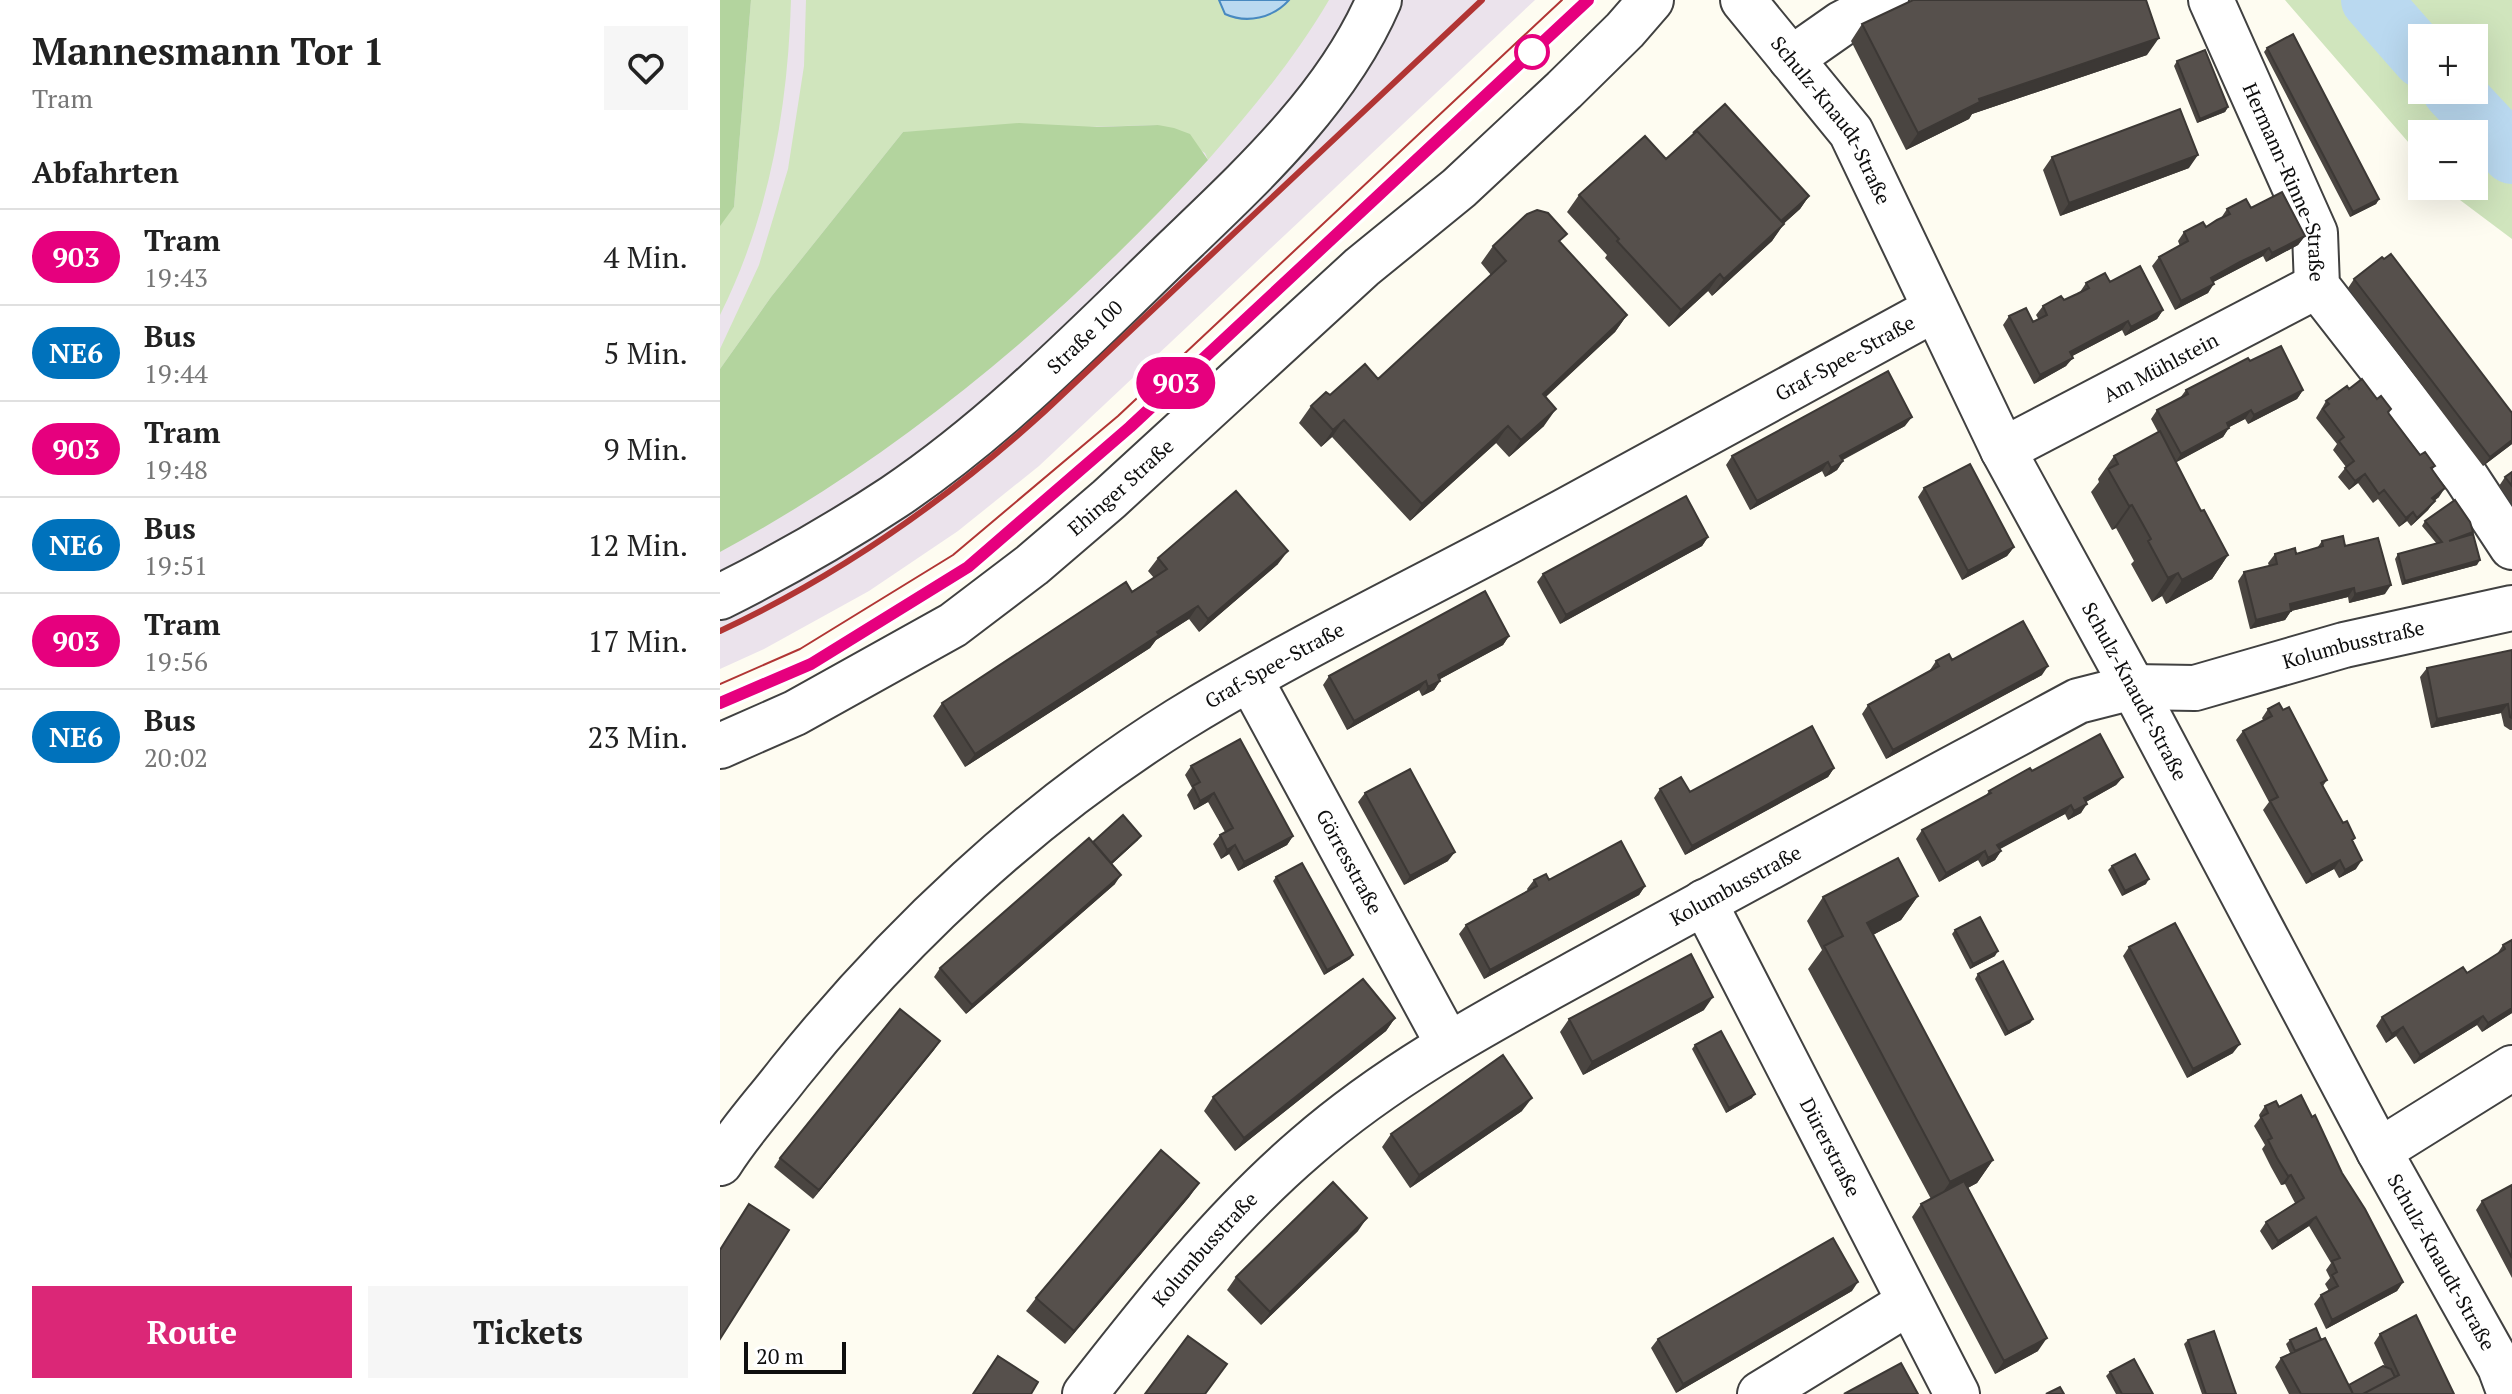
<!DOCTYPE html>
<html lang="de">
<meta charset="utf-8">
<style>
:root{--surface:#fff;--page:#f6f6f6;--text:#222;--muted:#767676;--line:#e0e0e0;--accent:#db2777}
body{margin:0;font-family:"PT Serif",serif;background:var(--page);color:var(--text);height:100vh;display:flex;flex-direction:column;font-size:30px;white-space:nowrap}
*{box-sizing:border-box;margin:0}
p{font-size:26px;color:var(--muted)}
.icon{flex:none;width:44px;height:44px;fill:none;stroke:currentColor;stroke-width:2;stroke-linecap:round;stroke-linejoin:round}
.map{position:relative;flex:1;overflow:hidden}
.panel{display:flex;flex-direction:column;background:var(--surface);width:720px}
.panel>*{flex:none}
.badge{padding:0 16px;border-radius:26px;font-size:28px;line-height:52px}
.controls{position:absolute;left:1688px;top:24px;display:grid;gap:16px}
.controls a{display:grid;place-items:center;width:80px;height:80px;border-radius:0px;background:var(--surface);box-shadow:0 8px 32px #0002;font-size:40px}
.scale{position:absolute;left:24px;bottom:20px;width:102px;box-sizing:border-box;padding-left:8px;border:4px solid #0e0e0e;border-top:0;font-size:22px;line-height:28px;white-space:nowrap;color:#0e0e0e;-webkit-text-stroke:6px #fff;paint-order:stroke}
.map>.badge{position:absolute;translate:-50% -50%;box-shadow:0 0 0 4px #fff}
h2{padding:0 32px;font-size:30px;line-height:72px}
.round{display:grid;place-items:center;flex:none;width:84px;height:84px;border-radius:0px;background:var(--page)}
.overview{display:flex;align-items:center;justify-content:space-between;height:136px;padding:0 32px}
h1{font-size:38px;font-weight:700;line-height:60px}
.button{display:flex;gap:16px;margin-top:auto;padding:16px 32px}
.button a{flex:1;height:92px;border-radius:0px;background:var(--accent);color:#fff;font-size:32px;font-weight:700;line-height:92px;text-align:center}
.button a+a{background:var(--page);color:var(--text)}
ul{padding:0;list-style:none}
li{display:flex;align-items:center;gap:24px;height:96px;padding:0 32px;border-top:2px solid var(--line)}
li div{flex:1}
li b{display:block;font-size:30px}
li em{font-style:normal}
li .badge{min-width:88px;font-weight:700;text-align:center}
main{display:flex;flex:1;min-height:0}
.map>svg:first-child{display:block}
</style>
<main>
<section class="panel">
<div class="overview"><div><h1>Mannesmann Tor 1</h1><p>Tram</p></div><a class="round"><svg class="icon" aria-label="heart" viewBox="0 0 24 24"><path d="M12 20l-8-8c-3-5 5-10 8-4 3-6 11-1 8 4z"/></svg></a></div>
<h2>Abfahrten</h2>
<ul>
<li><span class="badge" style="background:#e6007e;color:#fff">903</span><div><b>Tram</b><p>19:43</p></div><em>4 Min.</em></li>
<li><span class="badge" style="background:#0072bc;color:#fff">NE6</span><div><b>Bus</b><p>19:44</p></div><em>5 Min.</em></li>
<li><span class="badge" style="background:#e6007e;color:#fff">903</span><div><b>Tram</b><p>19:48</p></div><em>9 Min.</em></li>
<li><span class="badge" style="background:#0072bc;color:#fff">NE6</span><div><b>Bus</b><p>19:51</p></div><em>12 Min.</em></li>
<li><span class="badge" style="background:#e6007e;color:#fff">903</span><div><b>Tram</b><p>19:56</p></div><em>17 Min.</em></li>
<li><span class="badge" style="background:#0072bc;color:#fff">NE6</span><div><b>Bus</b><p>20:02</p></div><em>23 Min.</em></li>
</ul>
<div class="button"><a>Route</a><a>Tickets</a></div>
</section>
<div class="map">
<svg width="1792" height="1394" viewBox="0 0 1792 1394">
<rect width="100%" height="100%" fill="#fefcf1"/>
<path fill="#ebe3ec" d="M0,0H815L319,466L238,531L149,591L44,649L0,669Z"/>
<path fill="#d0e5bd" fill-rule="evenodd" d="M31,0H71C68,109 49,217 0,315V224L14,207Z
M86,0H609C573,61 534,107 488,160L485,153L438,125L183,132L51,297L0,369V349L39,265L68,169L84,66Z
M1565,0H1792V239L1736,197L1726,186H1754V134H1702V158ZM1702,38H1754V90H1702Z"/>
<path fill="#b3d49e" d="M0,0H31L14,207L0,226Z
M299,123L377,127L438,125L454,128L470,134L488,160C346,315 185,452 0,552V369L51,297L183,132Z"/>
<path fill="#bad9f0" stroke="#4889c0" stroke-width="2" d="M499,0H569C553,18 527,24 505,14Z"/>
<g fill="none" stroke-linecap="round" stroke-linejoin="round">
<path stroke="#bad9f0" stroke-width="60" d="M1651,0L1702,58
M1732,90L1792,154"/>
<g stroke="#414141" stroke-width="48">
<g id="minor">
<path id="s1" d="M1023,0L1131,132L1283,450L1413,687L1659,1151L1780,1367L1790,1394"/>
<path id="s2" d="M1491,0L1595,233L1597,286L1746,477L1792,547"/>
<path d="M1071,59L1121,24L1166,0"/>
<path id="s3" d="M1283,450L1597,286"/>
<path id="s4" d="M0,597C60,567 118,534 174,497C278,427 367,335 457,248C532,176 617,98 659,0"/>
<path id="s5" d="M530,679L728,1044"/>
<path id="s6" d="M0,746L75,713L233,625L312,565L389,499L642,267L739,188L844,90L905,30L931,0"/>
<path id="s7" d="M984,902L1237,1394"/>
<path d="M1659,1151L1792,1068"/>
<path id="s8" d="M0,1163C20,1131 46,1103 69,1073C178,937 310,813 459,720C566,654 680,599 791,540C933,464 1074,386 1215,309"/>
<path id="s9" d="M365,1394C433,1307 502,1219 586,1147C680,1065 790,1010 898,950C1050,866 1204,784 1358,701L1413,687L1475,688L1624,645L1792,608"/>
<path d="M1040,1394L1188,1303"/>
</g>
</g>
<use href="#minor" stroke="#fff" stroke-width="44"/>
<path stroke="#b13534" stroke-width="2" d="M0,684L80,649L233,555L398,416L842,0
M0,703L91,664L248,567L410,427L868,0"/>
<path stroke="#b13534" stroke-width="6" d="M0,631C120,575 227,500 325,411L762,0"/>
</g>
<path fill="#4a4541" d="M1142,24L1427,55L1252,114L1249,119L1186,150L1131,41Z
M1547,48L1659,199L1656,204L1630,217L1544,52Z
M1457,61L1508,107L1505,112L1477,123L1454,66Z
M1332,157L1469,168L1340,216L1323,170Z
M946,159L1089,196L1080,209L1063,224L1052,241L992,296L988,291L949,327L885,258L887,255L847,212L859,195Z
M1531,208L1585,236L1578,245L1546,262L1543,256L1493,282L1488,293L1455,310L1432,266L1439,257L1460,246L1458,241L1464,232L1486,227L1501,218L1507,209Z
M841,243L907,315L895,332L825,397L824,426L789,457L776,443L690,521L612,437L601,447L579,423L591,406L610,395L658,379L771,275L761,263L773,246Z
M1634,279L1792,444L1763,466L1628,288Z
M1390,282L1443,310L1437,319L1405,336L1402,330L1352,356L1346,366L1314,384L1283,325L1289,316L1313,322L1319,320L1316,315L1323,306L1344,300L1360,292L1366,283Z
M1530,361L1583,390L1577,399L1528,424L1525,419L1509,427L1503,437L1456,462L1481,511L1508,555L1492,579L1446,604L1442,596L1432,602L1411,564L1414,561L1396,528L1392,530L1371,492L1379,482L1378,479L1394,456L1438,432L1431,419L1437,410L1460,398L1466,390Z
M1629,389L1657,399L1671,409L1668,413L1700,455L1715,466L1712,470L1719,497L1714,501L1708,510L1691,526L1687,521L1679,527L1658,499L1653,503L1638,483L1629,490L1618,477L1626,467L1613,450L1617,444L1596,418L1606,401Z
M1185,426L1123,460V461L1117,470L1111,474L1105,477L1102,471L1030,510L1006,465L1012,456Z
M1792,472V504L1779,486L1785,477Z
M1204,488L1294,547L1287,556L1242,580L1198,497Z
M1705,521L1753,532L1751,535L1757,565L1682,585L1675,559L1678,554L1717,544L1702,526Z
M988,537L982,546L840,624L817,582L823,574Z
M1602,541L1625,546L1665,594L1629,603L1628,597L1596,605L1571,611L1565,620L1530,629L1518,581L1524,572L1549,566L1548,563L1555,554H1576L1597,548Z
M438,558L558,564L479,632L469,619L436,640L430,648L245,767L213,716L222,703L434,578L428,571Z
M789,636L783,645L720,679V681L714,690L702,696L699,690L627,730L603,685L609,676Z
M1792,650V730H1790L1784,726L1781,713L1711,728L1700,677L1707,668Z
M1232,660L1322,675L1166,759L1142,714L1148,705L1211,671L1210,670L1216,661Z
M1548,709L1607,780L1603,786L1633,841L1636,869L1619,878L1614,869L1586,884L1543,810L1549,802L1516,740L1523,731L1543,720L1542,718Z
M471,766L573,836L567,845L518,871L509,854L501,859L493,844L500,835L505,832L488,802L474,810L467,795L472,788L465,775Z
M1114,768L1108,777L965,855L934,798L940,789L970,792Z
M1312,771L1403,777L1396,785L1366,802L1361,813L1348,820L1345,814L1279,849L1281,851L1275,860L1262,867L1258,860L1219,882L1196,839L1202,830L1265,797L1269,791Z
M645,793L728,861L684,885L638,802Z
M418,840L392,864L395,884L246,1014L214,977L220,968L373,842Z
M1392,866L1426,884L1402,896L1388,870Z
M556,877L633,955L630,959L604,975L553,881Z
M814,880H829L925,886L919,895L764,979L739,934L746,925L808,891L807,889Z
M1198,896L1181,920L1153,935L1273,1160L1257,1183L1248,1188L1318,1351L1275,1374L1192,1217L1201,1204L1211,1199L1088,969L1102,950L1087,921L1103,897Z
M1235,930L1275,956L1250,969L1232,934Z
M1792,940V1013L1762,1032L1757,1025L1694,1064L1676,1036L1666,1043L1656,1026L1662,1017L1747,973L1777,954L1783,945Z
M1409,947L1513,1053L1467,1078L1403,956Z
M1258,974L1313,1019L1310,1023L1285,1036L1255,979Z
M984,1010L863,1075L840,1032L849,1019Z
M675,1018L666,1031L515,1151L484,1111L493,1097Z
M220,1041L93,1199L54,1167L60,1158Z
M975,1045L1032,1098L1006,1113L972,1049Z
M1545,1106L1559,1107L1622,1173L1683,1282L1677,1291L1606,1329L1594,1304L1601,1295L1609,1291L1605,1284L1610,1278L1606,1270L1611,1263L1589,1226L1552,1250L1540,1231L1546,1222L1575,1203L1565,1184L1561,1185L1551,1167L1542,1149L1545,1145L1534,1126L1540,1118L1539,1115Z
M802,1111L690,1188L662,1147L671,1134Z
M1792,1185V1278L1756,1210L1762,1201Z
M470,1196L345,1344L306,1311L316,1298Z
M638,1231L541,1325L507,1290L516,1277Z
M1132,1291L956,1393L931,1348L938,1339Z
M1660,1334L1734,1394H1569L1555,1367L1561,1358L1570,1353L1566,1344L1570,1340H1601L1629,1385L1665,1367L1654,1343Z
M1468,1340L1516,1394H1482L1464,1344Z
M1390,1372L1433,1394H1396L1386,1376Z"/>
<path fill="#3c3835" d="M1439,38L1427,55L1252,114L1249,119L1186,150L1198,133L1259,99Z
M1508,107L1505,112L1477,123L1480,119Z
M1478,155L1469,168L1340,216L1349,203Z
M1089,196L1080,209L1048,238L1057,225Z
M1659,199L1656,204L1630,217L1633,212Z
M1064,224L1052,241L992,296L1004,279Z
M1585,236L1578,245L1546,262L1552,253Z
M1549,248L1543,256L1484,287L1491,278Z
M1000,274L988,291L949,327L961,310Z
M1494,284L1488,293L1455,310L1461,301Z
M1443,310L1437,319L1405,336L1411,327Z
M907,315L895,332L811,411L823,394Z
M1408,321L1402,330L1343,361L1350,352Z
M1353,358L1346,366L1314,384L1320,375Z
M1583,390L1577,399L1528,424L1534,415Z
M836,409L824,426L789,457L801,440Z
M1531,410L1525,419L1500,432L1507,423Z
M1192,417L1185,426L1114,464L1120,456Z
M624,420L612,437L601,447L613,430Z
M788,426L776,443L690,521L702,504Z
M1509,428L1503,437L1455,463L1461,454Z
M1792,438V444L1763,466L1770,457Z
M1123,461L1117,470L1105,477L1111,468Z
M1108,462L1102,471L1030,510L1037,501Z
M1645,474L1638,483L1629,490L1635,481Z
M1725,488L1719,497L1706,507L1712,498Z
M1715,501L1708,510L1691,526L1697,518Z
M1412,505L1396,528L1392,530L1409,506Z
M1693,512L1687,521L1679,527L1686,518Z
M988,537L982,546L840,624L846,615Z
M1294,547L1287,556L1242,580L1248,571Z
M568,551L558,564L479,632L488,619Z
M1508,555L1492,579L1446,604L1462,580Z
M1760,560L1757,565L1682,585L1685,581Z
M1458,573L1442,596L1432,602L1448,578Z
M1671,585L1665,594L1629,603L1635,594Z
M1634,588L1628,597L1571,611L1565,620L1530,629L1536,620L1570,604Z
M478,606L469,619L436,640L430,648L245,767L255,754L437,632Z
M789,636L783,645L711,684L718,675Z
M1328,666L1322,675L1166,759L1173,750Z
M706,681L699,690L627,730L634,721Z
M720,681L714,690L702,696L708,687Z
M1788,704L1781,713L1711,728L1717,719Z
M1114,768L1108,777L965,855L972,846Z
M1403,777L1396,785L1357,807L1364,798Z
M494,793L488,802L474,810L480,801Z
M1367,804L1361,813L1348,820L1354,811Z
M1351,805L1345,814L1271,854L1277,845Z
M421,836L418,840L384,871L387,867Z
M573,836L567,845L518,871L524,862Z
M515,845L509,854L501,859L507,850Z
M1265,851L1258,860L1219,882L1226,873Z
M1281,851L1275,860L1262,867L1268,858Z
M735,852L728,861L684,885L690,876Z
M1620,860L1614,869L1586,884L1592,875Z
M1642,860L1636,869L1619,878L1625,870Z
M401,875L395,884L246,1014L252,1005Z
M1429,879L1426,884L1402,896L1405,891Z
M925,886L919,895L764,979L770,970Z
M1198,896L1181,920L1130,947L1147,923Z
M1278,951L1275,956L1250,969L1253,964Z
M633,955L630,959L604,975L607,970Z
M993,997L984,1010L863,1075L872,1062Z
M1792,1008V1013L1762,1032L1768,1023Z
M1763,1016L1757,1025L1694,1064L1700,1055Z
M675,1018L666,1031L515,1151L524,1138Z
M1313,1019L1310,1023L1285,1036L1288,1032Z
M1683,1027L1676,1036L1666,1043L1672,1034Z
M220,1041L214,1050L93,1199L99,1190Z
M1520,1044L1513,1053L1467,1078L1473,1069Z
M1035,1094L1032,1098L1006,1113L1009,1108Z
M812,1098L802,1111L690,1188L699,1175Z
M1273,1160L1257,1183L1214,1205L1230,1182Z
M1571,1175L1565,1184L1561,1185L1568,1176Z
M479,1183L470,1196L345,1344L354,1331Z
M1596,1217L1589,1226L1552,1250L1558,1241Z
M647,1218L638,1231L541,1325L550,1312Z
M1138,1282L1132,1291L956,1393L963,1384Z
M1683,1282L1677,1291L1606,1329L1612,1320Z
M1327,1338L1318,1351L1275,1374L1284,1361Z"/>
<path fill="#56504c" stroke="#3c3835" stroke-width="2" d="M1193,0H1426L1439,38L1259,99L1260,102L1198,133L1142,24Z
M1573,34L1659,199L1633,212L1547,48Z
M1485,50L1508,107L1480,119L1457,61Z
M1005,104L1089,196L1061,221L977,131L973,133Z
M1460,109L1478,155L1349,203L1332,157Z
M977,131L1064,224L1004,279L1000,274L961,310L897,241L899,239L859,195L925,136L946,159Z
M1562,192L1585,236L1552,253L1549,248L1520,262L1491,278L1494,284L1461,301L1439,257L1468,241L1464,232L1483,222L1486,227L1497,220L1510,214L1507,209L1526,199L1531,208Z
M817,210L828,213L847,234L839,241L907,315L823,394L836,409L801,440L788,426L702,504L624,420L613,430L591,406L606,392L610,395L645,364L658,379L786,261L773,246L807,214Z
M1671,254L1792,413V440L1770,457L1634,279L1662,257L1664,259Z
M1420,266L1443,310L1411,327L1408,321L1378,337L1350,352L1353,358L1320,375L1289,316L1306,308L1313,322L1327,315L1323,306L1341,296L1344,300L1357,294L1369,288L1366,283L1385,273L1390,282Z
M1561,346L1583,390L1534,415L1531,410L1507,423L1509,428L1461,454L1437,410L1468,394L1466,390L1528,358L1530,361Z
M1168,371L1192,417L1120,456L1123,461L1117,465L1111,468L1108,462L1037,501L1012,456Z
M1642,379L1657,399L1661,396L1671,409L1668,412L1669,414L1700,455L1705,452L1715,466L1711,468L1725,488L1712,498L1715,501L1697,518L1693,512L1686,518L1664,490L1659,494L1645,474L1635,481L1625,468L1634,461L1619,441L1624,437L1603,409L1609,404L1606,401L1627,386L1629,389Z
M1440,431L1481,511L1484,510L1508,555L1462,580L1458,573L1448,578L1428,541L1431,539L1421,521L1412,505L1409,506L1388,469L1398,464L1394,456Z
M1250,464L1294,547L1248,571L1204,488Z
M1792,472V486L1785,477Z
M516,491L568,551L488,619L478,606L437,632L439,635L255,754L222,703L406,582L412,592L447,569L438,558Z
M966,496L988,537L846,615L823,574Z
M1735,500L1750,522L1753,532L1729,541L1753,534L1760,560L1685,581L1678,554L1722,542L1705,521Z
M1623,536L1625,546L1658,538L1671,585L1635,594L1634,588L1570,604L1571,611L1536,620L1524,572L1557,564L1555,554L1575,548L1576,554L1603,546L1602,541Z
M765,591L789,636L718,675L720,681L708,687L706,681L634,721L609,676Z
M1303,621L1328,666L1173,750L1148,705L1219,666L1216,661L1229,654L1232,660Z
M1792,650V718L1790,717L1788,704L1717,719L1707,668Z
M1559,703L1563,710L1569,707L1607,780L1601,783L1623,823L1627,821L1635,838L1632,840L1642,860L1625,870L1620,860L1592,875L1550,801L1558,797L1523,731L1552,716L1548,709Z
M1092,726L1114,768L972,846L940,789L961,777L970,792Z
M1380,734L1403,777L1364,798L1367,804L1354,811L1351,805L1277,845L1281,851L1268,858L1265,851L1226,873L1202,830L1271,793L1269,791L1310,768L1312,771Z
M520,739L573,836L524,862L515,845L507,850L500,835L513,828L494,793L480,801L473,786L480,782L471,766Z
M690,769L735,852L690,876L645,793Z
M403,815L421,836L391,863L373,842Z
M369,838L401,875L252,1005L220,968Z
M901,841L925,886L770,970L746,925L817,886L814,880L826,874L829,880Z
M1415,854L1429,879L1405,891L1392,866Z
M1178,858L1198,896L1147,923L1273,1160L1230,1182L1104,946L1123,936L1103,897Z
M582,863L633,955L607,970L556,877Z
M1260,917L1278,951L1253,964L1235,930Z
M1455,923L1520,1044L1473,1069L1409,947Z
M1792,940V1008L1768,1023L1763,1016L1700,1055L1683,1027L1672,1034L1662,1017L1743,967L1747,973L1785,949L1783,945Z
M971,954L993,997L872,1062L849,1019Z
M1283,961L1313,1019L1288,1032L1258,974Z
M643,979L675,1018L524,1138L493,1097Z
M180,1009L220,1041L99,1190L60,1158Z
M1001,1031L1035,1094L1009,1108L975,1045Z
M783,1055L812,1098L699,1175L671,1134Z
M1581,1095L1592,1117L1595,1115L1622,1173L1645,1209L1683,1282L1612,1320L1601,1295L1618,1286L1612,1275L1617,1272L1612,1261L1620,1258L1596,1217L1558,1241L1546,1222L1584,1198L1571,1175L1568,1176L1557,1158L1548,1140L1552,1138L1541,1117L1548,1113L1545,1106L1556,1101L1559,1107Z
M441,1150L479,1183L354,1331L316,1298Z
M1244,1181L1327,1338L1284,1361L1201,1204Z
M613,1182L647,1218L550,1312L516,1277Z
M1792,1185V1258L1762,1201Z
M29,1204L69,1230L0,1339V1250Z
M1113,1238L1138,1282L963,1384L938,1339Z
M1696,1315L1734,1394H1643L1679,1375L1660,1334Z
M1596,1328L1601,1340L1575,1351L1570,1340Z
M1494,1331L1516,1394H1486L1468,1340Z
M468,1336L507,1364L485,1394H425Z
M1605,1338L1633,1394H1581L1561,1358Z
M278,1356L318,1382L311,1394H253Z
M1414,1359L1433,1394H1402L1390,1372Z
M1181,1363L1198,1394H1124Z
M1663,1366L1671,1369L1675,1377L1643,1394H1633L1629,1385Z
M1340,1387L1344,1394H1326Z"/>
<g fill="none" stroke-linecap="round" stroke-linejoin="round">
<g stroke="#fff" stroke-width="18">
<path id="line" d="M0,703L91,664L248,567L410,427L868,0"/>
</g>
<use href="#line" stroke="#e6007e" stroke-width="12"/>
</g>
<circle fill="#fff" stroke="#e6007e" stroke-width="4" cx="812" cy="52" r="16"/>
<g text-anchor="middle" stroke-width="8" stroke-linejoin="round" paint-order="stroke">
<g font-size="20" fill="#0e0e0e" stroke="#fff">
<text dy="7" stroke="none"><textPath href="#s1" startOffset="150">Schulz-Knaudt-Straße</textPath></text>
<text dy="7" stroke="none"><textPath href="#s2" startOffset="198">Hermann-Rinne-Straße</textPath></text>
<text dy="7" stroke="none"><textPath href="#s4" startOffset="450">Straße 100</textPath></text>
<text dy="7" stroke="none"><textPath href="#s8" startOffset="1400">Graf-Spee-Straße</textPath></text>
<text dy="7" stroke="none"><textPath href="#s3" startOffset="178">Am Mühlstein</textPath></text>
<text dy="7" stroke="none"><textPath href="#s6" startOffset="480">Ehinger Straße</textPath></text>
<text dy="7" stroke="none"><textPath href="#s9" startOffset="1508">Kolumbusstraße</textPath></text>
<text dy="7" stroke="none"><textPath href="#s8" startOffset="752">Graf-Spee-Straße</textPath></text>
<text dy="7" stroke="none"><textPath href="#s1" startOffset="798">Schulz-Knaudt-Straße</textPath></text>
<text dy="7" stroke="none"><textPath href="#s5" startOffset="208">Görresstraße</textPath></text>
<text dy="7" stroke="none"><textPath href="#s9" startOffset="836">Kolumbusstraße</textPath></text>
<text dy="7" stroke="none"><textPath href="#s7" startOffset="276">Dürerstraße</textPath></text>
<text dy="7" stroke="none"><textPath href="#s9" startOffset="188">Kolumbusstraße</textPath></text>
<text dy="7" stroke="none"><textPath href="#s1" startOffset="1446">Schulz-Knaudt-Straße</textPath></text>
</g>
</g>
</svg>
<div class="controls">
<a>+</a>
<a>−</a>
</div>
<div class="scale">20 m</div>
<b class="badge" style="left:456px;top:383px;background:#e6007e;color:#fff">903</b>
</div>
</main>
